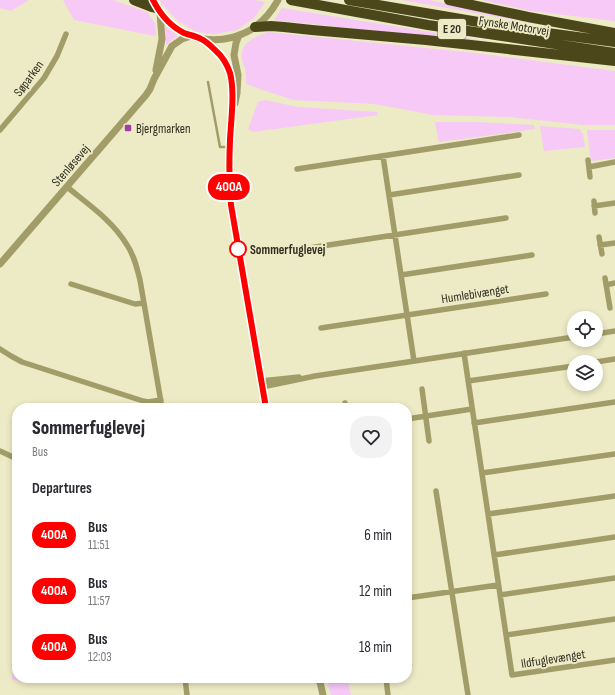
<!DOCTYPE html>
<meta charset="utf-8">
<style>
:root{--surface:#fff;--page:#f2f2f3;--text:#2b2b33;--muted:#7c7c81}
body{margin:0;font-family:"Sofia Sans Condensed",sans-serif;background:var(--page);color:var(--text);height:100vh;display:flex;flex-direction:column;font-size:15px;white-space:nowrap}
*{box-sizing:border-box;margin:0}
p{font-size:13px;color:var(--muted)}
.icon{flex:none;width:22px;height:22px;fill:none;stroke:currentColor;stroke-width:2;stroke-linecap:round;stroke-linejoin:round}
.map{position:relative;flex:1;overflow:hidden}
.sheet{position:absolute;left:12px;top:403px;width:400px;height:280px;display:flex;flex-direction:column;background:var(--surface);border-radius:16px;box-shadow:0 2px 6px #0003}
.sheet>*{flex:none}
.badge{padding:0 8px;border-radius:13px;font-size:14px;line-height:26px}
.tools{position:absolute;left:567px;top:311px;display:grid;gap:8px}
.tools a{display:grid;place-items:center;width:36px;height:36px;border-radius:50%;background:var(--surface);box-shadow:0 2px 6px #0003;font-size:20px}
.map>.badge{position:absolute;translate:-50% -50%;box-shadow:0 0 0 2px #fff}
h2{padding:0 20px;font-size:15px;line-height:36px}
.round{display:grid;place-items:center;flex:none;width:42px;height:42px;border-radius:16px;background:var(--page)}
.summary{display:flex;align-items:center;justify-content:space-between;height:68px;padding:0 20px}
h1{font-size:19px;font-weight:800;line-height:30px}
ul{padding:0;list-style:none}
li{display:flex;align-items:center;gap:12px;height:56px;padding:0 20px}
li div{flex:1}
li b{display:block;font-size:15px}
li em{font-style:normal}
li .badge{min-width:44px;font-weight:700;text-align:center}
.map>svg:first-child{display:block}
</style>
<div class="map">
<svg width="615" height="695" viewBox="0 0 615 695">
<rect width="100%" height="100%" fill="#edeac6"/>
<path fill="#f6c9f7" d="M0,0H29L11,11L0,8Z
M63,0H113L147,12L155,23L156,36L74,20Z
M160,0H254L265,2L254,18L237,30L214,34L197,32L178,21L162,4Z
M402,0H429L538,24Z
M482,0H615V21L531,11Z
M282,8L485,41L394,33L274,20Z
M166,27L177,35V36L166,45L165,28Z
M268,32L475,53L615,71V125H584L509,117L433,115L375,104L293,100L263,90L246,84C246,78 246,73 245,68C244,65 242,62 242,59C240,42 255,37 268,32Z
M265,100L298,107L377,112L378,115L253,132L248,129L258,102Z
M435,122H476L534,125L535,129L439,142Z
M540,126L579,129L583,134L585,147L544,151Z
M587,130H615V158L591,161Z
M17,627V678H52V680L43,682L12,680Z
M326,678H347L351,695H331Z"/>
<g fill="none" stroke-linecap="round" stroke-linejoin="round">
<path stroke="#a29d68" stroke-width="2.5" d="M208,82L220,147H228"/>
<path stroke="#a29d68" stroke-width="5.5" d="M0,130L44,78L57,56L66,34
M383,156L414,361
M588,160L590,177
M589,167L615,162
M297,169L519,135
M67,187C88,204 113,221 127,245C134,255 137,268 140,280L162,408
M389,195L519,175
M594,201L595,213
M594,206L615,203
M599,237L602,254
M600,245L615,243
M309,248L506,218
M401,275L532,255
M605,278L610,308
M71,284L135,304L144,303
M606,285L615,283
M321,328L546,294
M596,334L615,331
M0,349L11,356L22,362L143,401L148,402L161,400
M464,353L512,675L615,660
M596,362L615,359
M261,381L299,377
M468,381L574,366
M262,387L315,376L574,337
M422,389L429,441
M345,403L346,408
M407,419L472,409
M474,423L615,402
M0,451L17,459
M482,473L615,454
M436,491L468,695
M488,514L615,496
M494,555L615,537
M500,595L615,578
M407,598L498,585
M506,635L615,619
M185,678L187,695
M386,678L388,695"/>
<path stroke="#a29d68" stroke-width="7" d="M153,0C161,17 175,30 193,36
M202,39C211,46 222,54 227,65C237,86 230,129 229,153C229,170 229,187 231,205L266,408
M203,39C236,43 262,29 278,0
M156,70L162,39L160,13
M235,103L237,93L238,75L234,55L236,43L239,35
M0,264L146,95L150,89L154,79L172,46L182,39L191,36
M319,678L323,695"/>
<path stroke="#4c471a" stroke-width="10" d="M134,0L152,7L157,8
M291,0L428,25L615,53
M349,0L525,30L615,42
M449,0L528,17L615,33
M255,27L271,26L284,27L312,30L426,40L615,61"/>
</g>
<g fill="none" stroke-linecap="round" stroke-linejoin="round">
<g stroke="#fff" stroke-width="9">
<path id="line" d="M153,0C160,14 170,26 184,33C189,35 196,36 201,39C206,41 211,46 215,50C222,56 227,64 230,73C235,92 231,120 230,140C229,162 229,183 231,205L266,408"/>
</g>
<use href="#line" stroke="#f00" stroke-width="6"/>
</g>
<rect fill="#a13fa5" stroke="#edeac6" stroke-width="1.5" x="124" y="124" width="8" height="8" rx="2"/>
<circle fill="#fff" stroke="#f00" stroke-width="2" cx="238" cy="249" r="8"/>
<g text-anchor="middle" stroke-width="4" stroke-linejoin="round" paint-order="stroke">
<rect fill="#edeac6" stroke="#686652" stroke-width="1" x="438" y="19" width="28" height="20" rx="3"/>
<g font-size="12" font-weight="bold" fill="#2f2e20">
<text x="452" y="33">E 20</text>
</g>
<g font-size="13" fill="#2f2e20" stroke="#edeac6">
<text transform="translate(514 25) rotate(9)" y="5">Fynske Motorvej</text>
<text transform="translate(28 78) rotate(-54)" y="5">Søparken</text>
<text transform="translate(70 165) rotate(-49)" y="5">Stenløsevej</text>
<text transform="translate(475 293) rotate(-9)" y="5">Humlebivænget</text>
<text transform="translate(553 658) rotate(-9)" y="5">Ildfuglevænget</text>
</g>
<g font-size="13" fill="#2f2e20" stroke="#edeac6" text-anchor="start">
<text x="136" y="133">Bjergmarken</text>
</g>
<g font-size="13" font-weight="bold" fill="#2f2e20" stroke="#edeac6" text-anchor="start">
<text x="250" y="254">Sommerfuglevej</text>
</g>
</g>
</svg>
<div class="tools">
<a><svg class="icon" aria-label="locate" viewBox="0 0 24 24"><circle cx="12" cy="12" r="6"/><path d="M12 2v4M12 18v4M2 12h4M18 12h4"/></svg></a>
<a><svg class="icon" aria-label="layers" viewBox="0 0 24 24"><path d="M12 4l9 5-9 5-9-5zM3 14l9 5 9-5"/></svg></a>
</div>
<b class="badge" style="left:229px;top:187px;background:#f00;color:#fff">400A</b>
<section class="sheet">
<div class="summary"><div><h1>Sommerfuglevej</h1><p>Bus</p></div><a class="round"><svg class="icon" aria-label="heart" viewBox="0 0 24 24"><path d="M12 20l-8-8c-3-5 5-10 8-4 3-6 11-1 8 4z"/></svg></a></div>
<h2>Departures</h2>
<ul>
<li><span class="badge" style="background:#f00;color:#fff">400A</span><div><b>Bus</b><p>11:51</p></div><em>6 min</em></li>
<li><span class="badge" style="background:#f00;color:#fff">400A</span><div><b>Bus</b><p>11:57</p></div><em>12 min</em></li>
<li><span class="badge" style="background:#f00;color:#fff">400A</span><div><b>Bus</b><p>12:03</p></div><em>18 min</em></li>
</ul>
</section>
</div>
